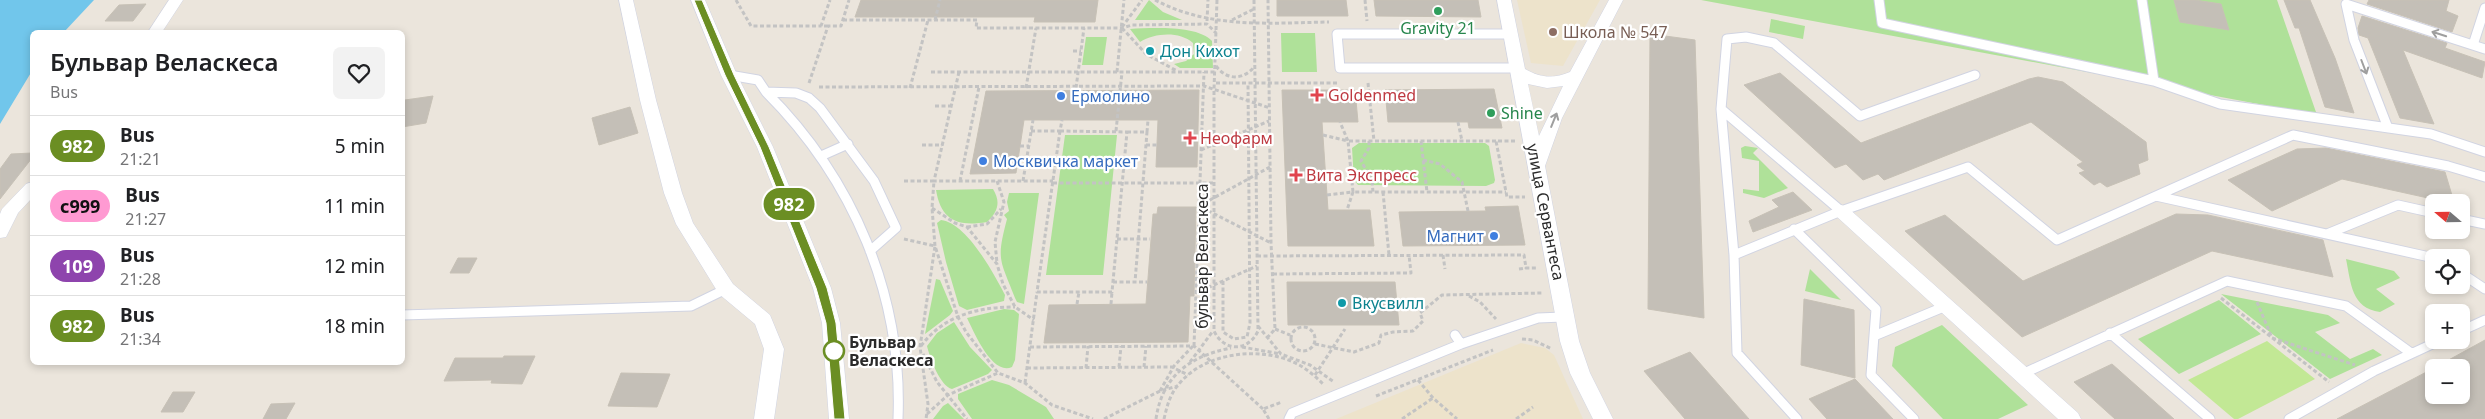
<!DOCTYPE html>
<meta charset="utf-8">
<style>
:root{--surface:#fff;--page:#f2f2f2;--text:#202124;--muted:#757577;--line:#e0e0e0}
body{margin:0;font-family:"Noto Sans",sans-serif;background:var(--page);color:var(--text);height:100vh;display:flex;flex-direction:column;font-size:19px;white-space:nowrap}
*{box-sizing:border-box;margin:0}
p{font-size:16px;color:var(--muted)}
.icon{flex:none;width:28px;height:28px;fill:none;stroke:currentColor;stroke-width:2;stroke-linecap:round;stroke-linejoin:round}
.map{position:relative;flex:1;overflow:hidden}
.sheet{position:absolute;left:30px;top:30px;width:375px;height:335px;display:flex;flex-direction:column;background:var(--surface);border-radius:8px;box-shadow:0 2px 8px #0003}
.sheet>*{flex:none}
.badge{padding:0 10px;border-radius:16px;font-size:18px;line-height:32px}
.needle{width:32px;rotate:290deg}
.controls{position:absolute;left:2425px;top:194px;display:grid;gap:10px}
.controls a{display:grid;place-items:center;width:45px;height:45px;border-radius:8px;background:var(--surface);box-shadow:0 2px 8px #0003;font-size:25px}
.map>.badge{position:absolute;translate:-50% -50%;box-shadow:0 0 0 2px #fff}
.round{display:grid;place-items:center;flex:none;width:52px;height:52px;border-radius:8px;background:var(--page)}
.summary{display:flex;align-items:center;justify-content:space-between;height:85px;padding:0 20px}
h1{font-size:24px;font-weight:600;line-height:38px}
ul{padding:0;list-style:none}
li{display:flex;align-items:center;gap:15px;height:60px;padding:0 20px;border-top:1px solid var(--line)}
li div{flex:1}
li b{display:block;font-size:19px}
li em{font-style:normal}
li .badge{min-width:55px;font-weight:700;text-align:center}
.map>svg:first-child{display:block}
</style>
<div class="map">
<svg width="2485" height="419" viewBox="0 0 2485 419">
<rect width="100%" height="100%" fill="#ebe5dc"/>
<path fill="#ede3cb" d="M1517,0H1600L1563,66L1531,63Z
M1521,343L1545,348L1554,355L1583,419H1336Z"/>
<path fill="#afe199" d="M1149,0L1163,12L1182,20H1135Z
M1701,0H2277L2317,115Z
M1771,19L1805,26L1803,39L1769,32Z
M1130,29C1151,28 1197,25 1212,41L1213,68H1180L1174,64L1186,61L1194,54L1193,43C1179,31 1155,33 1140,42Z
M1281,33H1315L1317,72H1282Z
M1086,37H1107L1103,65H1082Z
M1065,135H1117L1103,275H1046Z
M1359,143H1485L1489,146L1495,180L1494,183L1486,186L1358,185L1354,180L1352,148Z
M1745,146L1758,148L1753,153L1788,188L1764,198L1743,193V189L1759,191V161L1742,158L1741,148Z
M993,189C1001,202 998,212 987,222C957,227 941,220 936,190Z
M1009,193H1039L1024,304L1017,302L1015,298C1000,259 996,261 1007,219L1004,215L1009,211L1007,202Z
M941,220C967,223 994,274 1005,295L1004,301L967,310L959,306L946,262L937,223Z
M2346,259L2394,271L2400,278L2376,289L2395,304L2380,312C2351,308 2351,283 2346,259Z
M1810,269L1841,300L1805,291Z
M936,279L940,280L953,311L950,315L925,334Z
M2221,294L2328,315L2340,323L2315,332L2350,359L2373,349L2382,355L2330,379Z
M2219,300L2261,334L2179,374L2138,339Z
M1004,309L1014,310L1019,314L1015,360L1012,367C992,376 974,332 967,318Z
M954,322L970,347L992,370L988,374L952,389C940,386 930,358 927,346L937,333Z
M1942,325L2028,405L1998,419H1943L1892,366L1895,347Z
M992,380L1009,385L1046,407L1054,419H972L958,399V394Z
M948,403L964,419H933L943,406Z"/>
<path fill="#c2e895" d="M2267,341L2315,379L2238,419H2234L2188,380Z"/>
<path fill="#71c6eb" d="M0,0H94L64,32H32V71L0,124Z"/>
<path fill="#c4bfb7" stroke="#c7c1b6" d="M861,0H1098L1095,22H1034L1035,17H855Z
M1277,0H1346L1348,16H1277Z
M1374,0H1478L1481,17L1376,16Z
M2174,0H2195L2221,4L2229,30L2180,22Z
M2284,0H2310L2335,58L2354,113L2325,107L2299,28H2295Z
M2369,0H2449L2446,11L2458,16L2452,32L2367,4Z
M146,4L133,21H105L119,5Z
M2362,16L2447,43L2445,48L2485,62L2482,78L2403,50L2434,124L2400,118L2368,38L2359,35L2358,28Z
M1650,34L1695,40L1704,318L1648,309Z
M1780,73L1861,143L2029,79L2038,77L2063,82L2146,142L2148,160L2138,164L2140,174L2107,187L2100,182L2094,185L2079,173L2085,171L2077,165L2083,162L2031,122L1884,180L1878,174L1863,180L1846,164L1835,168L1744,85Z
M1494,89L1502,128H1469L1468,122H1388L1385,90Z
M1199,90L1197,167H1156L1158,120H1024L1016,173L970,174L986,91Z
M1282,90H1355L1358,122H1322L1328,210H1370L1374,246H1288Z
M433,96L426,123L402,127L405,100Z
M630,107L638,133L599,145L592,118Z
M2326,148L2445,172L2454,202H2446L2342,179L2272,211L2228,180L2297,149Z
M32,153V158L0,199V169L11,154Z
M1793,192L1812,210L1753,232L1749,221L1779,207L1772,200Z
M1518,206L1525,245L1403,246L1399,212L1486,211L1485,207Z
M1158,207H1196L1194,296H1190L1188,342L1044,343L1049,305L1146,304L1153,214H1157Z
M2176,214L2208,215L2323,240L2333,277L2212,251L2022,337L1905,231L1945,215L2023,281Z
M458,258H477L469,273H450Z
M1287,282H1395L1399,325H1288Z
M1804,299L1854,310L1855,378L1801,365Z
M2485,340V419H2337L2434,368V395H2461V368H2434Z
M1690,352L1749,419H1685L1644,371Z
M504,356H535L522,384L491,383L492,380L444,381L455,358H503Z
M2112,364L2174,419H2115L2074,382Z
M621,373L670,374L657,407L608,406Z
M1855,379L1893,419H1827L1809,399Z
M173,392H195L183,412H161Z
M295,403L286,419H263L271,404Z"/>
<g fill="none" stroke-linecap="round" stroke-linejoin="round">
<g stroke="#d1d4e2" stroke-width="11">
<path id="lane" d="M1879,0L1882,23L2154,81L2220,104L2431,134L2485,152
M2142,0L2154,81
M1511,34H1337L1340,68H1518
M2473,45L2485,8
M729,75L758,80L766,92L796,93L809,98L820,108L874,181L896,228L870,251
M766,92C853,179 903,295 898,419
M1721,109L1841,211
M2388,128L2354,40L2346,4L2485,49
M821,156L848,144
M2156,196L2434,258
M2461,219L2485,224
M1794,229L1876,309L1871,375L1914,419
M2327,234L2398,205L2434,213
M1734,255L1841,211L1968,167L2057,240L2293,135L2448,166L2485,177
M2461,273L2485,289
M402,315L691,306L726,289
M2461,331L2485,320
M2110,333L2210,419
M1455,335L1461,344
M1874,336L1946,306
M2022,374L2227,281L2346,306L2411,353
M1289,419L1292,413L1461,344L1538,318L1563,317
M1797,419L1737,353L1734,255L1721,109L1727,39L1746,37L1774,43L1860,116L1975,75
M2289,419L2374,371L2441,340"/>
</g>
<g stroke="#d1d4e2" stroke-width="1">
<path id="street" d="M169,0H183L162,32H148Z
M619,0H633L656,100L682,193L693,223L733,284L770,315L784,349L774,419H754L764,349L755,324L719,294L676,224L664,193L640,100Z
M691,0H705L737,75L773,147L831,288L840,323L849,419H829L822,323L813,288L757,147L721,75Z
M1497,0H1511L1525,69C1541,78 1553,79 1570,72L1609,0H1623L1562,118L1545,166L1579,341L1590,373L1613,419H1593L1570,373L1560,341ZM1528,84L1547,88L1563,86L1539,136Z
M32,182V198L18,213L6,237L0,238V214L2,209L26,184Z
M1841,205L1847,207L2078,413L2081,419H2058L1835,215L1832,211L1835,207Z"/>
</g>
<path stroke="#c3c3c3" stroke-width="3" stroke-dasharray="4 2.5" stroke-linecap="butt" d="M736,0L751,26H821
M1155,0C1210,29 1269,23 1329,22
M1217,0L1214,90V331C1224,352 1248,352 1258,331L1254,0
M1365,0L1367,21
M843,20H977L976,28H1122L1132,25L1207,24L1216,33
M935,20L940,0
M1232,20L1254,9
M1207,21L1208,0
M828,26H821L830,0
M1122,27L1142,0
M1122,28L1146,54L1177,71
M1073,51H1081
M1216,66C1227,81 1244,80 1255,66
M931,72H1216
M959,72L934,181H1053
M1117,72L1124,0
M809,83L828,26H841L849,0
M1216,83H1338
M1368,83L1374,141
M819,87L1204,86L1270,108
M910,88L928,20
M1026,88L1036,28
M1076,88L1084,28
M935,106H951
M1499,112H1509
M1458,122L1462,141
M1031,131H1060L1062,120
M1060,131L1127,132L1112,292H1037Z
M1116,131L1122,72
M1127,132H1147L1135,282
M1147,132L1148,120
M1323,135L1348,141L1340,122
M1369,141V148L1361,161L1372,180L1373,192
M1421,141L1427,192
M1496,141H1348L1353,192H1506
M1515,141H1496L1507,197H1525
M922,145H942
M1146,145H1157
M1020,146H1029
M1201,150L1269,121
M1423,160L1440,164L1462,182L1468,211
M1270,167L1199,206L1271,243
M904,181H934L932,208L935,246L958,317L966,332L998,373L1025,383L1052,405L1093,419
M960,181L979,87
M997,181L1004,202L995,242L997,263
M1023,181L1033,120
M1053,183H1214
M1383,192L1389,255
M1327,195L1353,192L1347,210
M932,208L955,223L967,227L997,264L1003,284L1015,307L1034,320
M967,227L987,224L1001,209
M904,239L935,246L920,347L928,404L926,419
M1117,239H1150
M1443,255L1445,269
M1257,256L1524,255L1526,268H1537
M1519,269L1526,268
M1273,274L1411,273L1409,255
M1223,281V332L1234,339L1247,337L1250,323L1248,83
M1113,282H1147
M1196,293L1257,266
M1469,296L1480,302L1496,319
M2221,298L2329,382
M2257,302L2272,338L2355,365
M1077,304L1079,292
M1111,304L1112,292
M1258,326L1281,354L1310,365L1334,382
M1291 339a12 12 0 1 1 24 0a12 12 0 1 1-24 0Z
M1275,329L1290,335
M1267,338L1275,329L1271,243L1268,0
M1522,339L1533,340L1552,349
M1315,344L1354,352L1379,343L1381,335L1393,332L1413,331L1423,321L1420,313L1442,295L1542,293
M921,346C944,315 978,307 1015,307
M1194,346L1204,72
M1030,347L1194,346L1263,409
M1242,347L1281,354
M923,354L937,382L967,419
M1190,362L1213,331
M1119,367L1121,346
M1144,367L1146,346
M1027,368L1172,367L1188,375
M1086,368L1088,346
M1315,375L1345,329
M1418,380L1433,398L1457,419
M1025,383L1037,292
M1160,391L1174,366L1193,346
M1376,396L1493,350
M927,414L948,395L998,373
M1104,419L1160,391L1178,386
M1156,419C1162,376 1190,356 1231,348
M1164,419C1167,406 1170,394 1179,384C1204,353 1258,346 1293,362C1305,367 1315,376 1324,385
M1269,419L1263,409L1282,402
M1402,419L1433,398
M1516,419L1533,407"/>
<use href="#lane" stroke="#fff" stroke-width="9"/>
<use href="#street" fill="#fff" fill-rule="evenodd"/>
</g>
<defs><path id="oneway-shaft" d="M-6 0H5M1.5-3L5.5 0L1.5 3" fill="none" stroke-width="1.6" stroke-linecap="round" stroke-linejoin="round" transform="scale(1.25)"/></defs>
<g stroke="#9f9f9f">
<use href="#oneway-shaft" transform="translate(2439 34) rotate(-162)"/>
<use href="#oneway-shaft" transform="translate(2364 67) rotate(69)"/>
<use href="#oneway-shaft" transform="translate(1554 120) rotate(-68)"/>
</g>
<path fill="#6b8e23" stroke="#fff" d="M694,0H702L734,75L769,147L827,288L836,323L845,419H834L826,323L816,288L760,147L725,75Z"/>
<g fill="#2e9e5b" stroke="#fff" stroke-width="2">
<circle cx="1438" cy="11" r="5"/>
<circle cx="1491" cy="113" r="5"/>
</g>
<circle fill="#8d6e63" stroke="#fff" stroke-width="2" cx="1553" cy="32" r="5"/>
<g fill="#0f9aa8" stroke="#fff" stroke-width="2">
<circle cx="1150" cy="51" r="5"/>
<circle cx="1342" cy="303" r="5"/>
</g>
<g fill="#e0444e" stroke="#fff" stroke-width="2">
<path d="M1314.5 87.5h5v5h5v5h-5v5h-5v-5h-5v-5h5z"/>
<path d="M1187.5 130.5h5v5h5v5h-5v5h-5v-5h-5v-5h5z"/>
<path d="M1293.5 167.5h5v5h5v5h-5v5h-5v-5h-5v-5h5z"/>
</g>
<g fill="#3f7fe0" stroke="#fff" stroke-width="2">
<circle cx="1061" cy="96" r="5"/>
<circle cx="983" cy="161" r="5"/>
<circle cx="1494" cy="236" r="5"/>
</g>
<circle fill="#fff" stroke="#6b8e23" stroke-width="2.5" cx="834" cy="351" r="10"/>
<g text-anchor="middle" stroke-width="4.5" stroke-linejoin="round" paint-order="stroke">
<g font-size="16" fill="#27864d" stroke="#fff">
<text x="1438" y="34">Gravity 21</text>
<text x="1501" y="119" text-anchor="start">Shine</text>
</g>
<g font-size="16" fill="#785e54" stroke="#fff" text-anchor="start">
<text x="1563" y="38">Школа № 547</text>
</g>
<g font-size="16" fill="#0d838f" stroke="#fff" text-anchor="start">
<text x="1160" y="57">Дон Кихот</text>
<text x="1352" y="309">Вкусвилл</text>
</g>
<g font-size="16" fill="#be3a42" stroke="#fff" text-anchor="start">
<text x="1328" y="101">Goldenmed</text>
<text x="1200" y="144">Неофарм</text>
<text x="1306" y="181">Вита Экспресс</text>
</g>
<g font-size="16" fill="#366cbe" stroke="#fff" text-anchor="start">
<text x="1071" y="102">Ермолино</text>
<text x="993" y="167">Москвичка маркет</text>
<text x="1484" y="242" text-anchor="end">Магнит</text>
</g>
<g font-size="16" fill="#2a2a2a" stroke="#fff">
<text transform="translate(1546 212) rotate(79)" y="6">улица Сервантеса</text>
<text transform="translate(1202 256) rotate(-90)" y="6">бульвар Веласкеса</text>
</g>
<g font-size="16" font-weight="bold" fill="#2a2a2a" stroke="#fff" text-anchor="start">
<text x="849" y="348">Бульвар<tspan x="849" dy="18">Веласкеса</tspan></text>
</g>
</g>
</svg>
<div class="controls">
<a><svg class="needle" viewBox="-14 -14 28 28"><path d="M0-13l5 13h-10z" fill="#e53935"/><path d="M0 13l5-13h-10z" fill="#757577"/></svg></a>
<a><svg class="icon" aria-label="locate" viewBox="0 0 24 24"><circle cx="12" cy="12" r="6"/><path d="M12 2v4M12 18v4M2 12h4M18 12h4"/></svg></a>
<a>+</a>
<a>−</a>
</div>
<b class="badge" style="left:789px;top:204px;background:#6b8e23;color:#fff">982</b>
<section class="sheet">
<div class="summary"><div><h1>Бульвар Веласкеса</h1><p>Bus</p></div><a class="round"><svg class="icon" aria-label="heart" viewBox="0 0 24 24"><path d="M12 20l-8-8c-3-5 5-10 8-4 3-6 11-1 8 4z"/></svg></a></div>
<ul>
<li><span class="badge" style="background:#6b8e23;color:#fff">982</span><div><b>Bus</b><p>21:21</p></div><em>5 min</em></li>
<li><span class="badge" style="background:#ff9ad2;color:#111">с999</span><div><b>Bus</b><p>21:27</p></div><em>11 min</em></li>
<li><span class="badge" style="background:#8e44ad;color:#fff">109</span><div><b>Bus</b><p>21:28</p></div><em>12 min</em></li>
<li><span class="badge" style="background:#6b8e23;color:#fff">982</span><div><b>Bus</b><p>21:34</p></div><em>18 min</em></li>
</ul>
</section>
</div>
